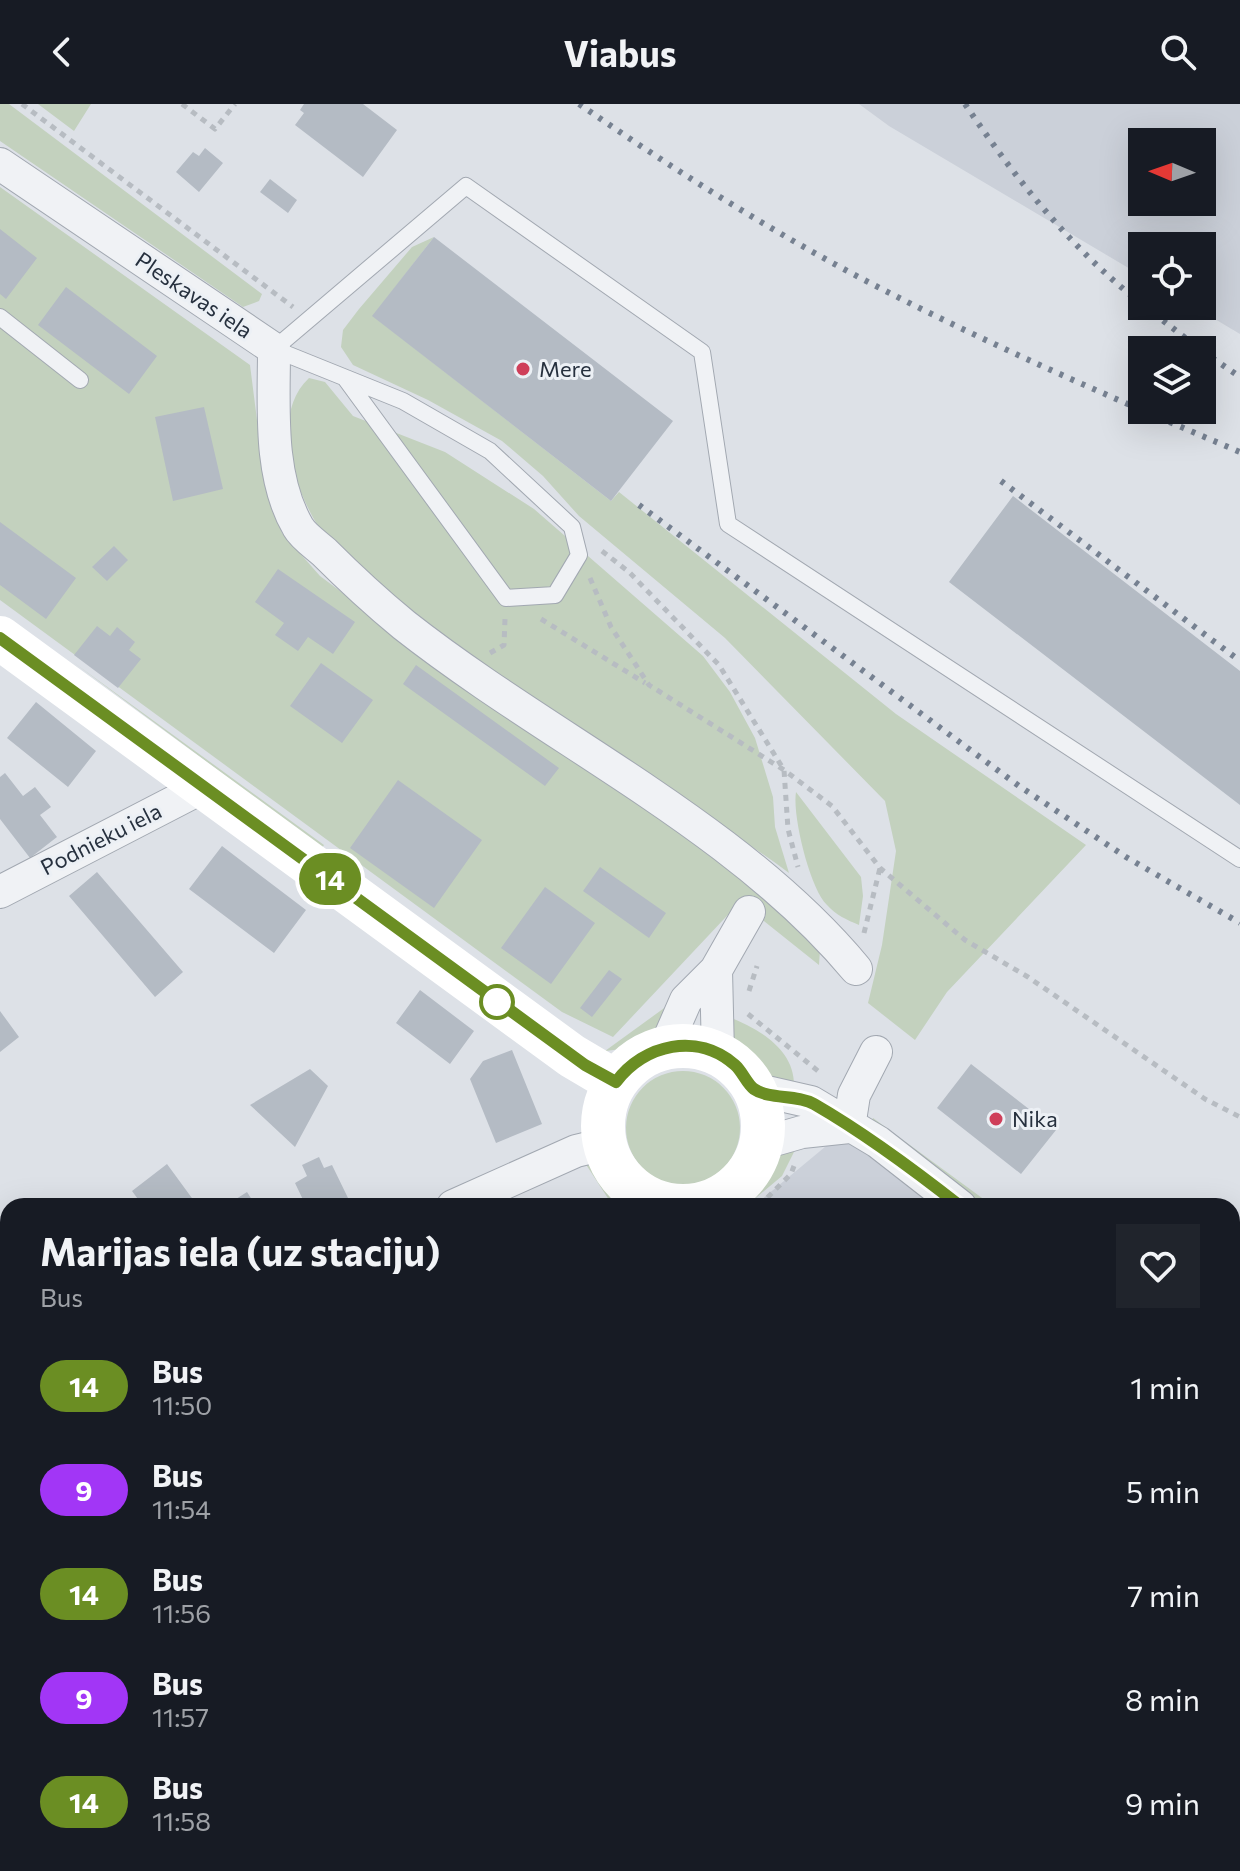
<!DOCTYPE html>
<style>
:root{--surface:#171b24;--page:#20242c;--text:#f1f3f6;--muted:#9ea1a6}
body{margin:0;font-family:Commissioner,sans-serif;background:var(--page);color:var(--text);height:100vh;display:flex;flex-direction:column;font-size:30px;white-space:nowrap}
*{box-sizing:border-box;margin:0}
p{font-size:26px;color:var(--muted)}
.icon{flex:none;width:44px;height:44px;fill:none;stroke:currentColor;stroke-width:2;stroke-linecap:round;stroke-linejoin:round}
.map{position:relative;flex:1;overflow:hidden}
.sheet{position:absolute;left:0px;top:1094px;width:1240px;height:674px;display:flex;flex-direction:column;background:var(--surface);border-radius:24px 24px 0 0;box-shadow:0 8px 32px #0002}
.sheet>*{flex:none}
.badge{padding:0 16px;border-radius:26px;font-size:28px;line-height:52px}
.needle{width:52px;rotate:272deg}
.buttons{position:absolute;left:1128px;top:24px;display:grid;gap:16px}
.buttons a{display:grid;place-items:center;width:88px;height:88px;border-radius:0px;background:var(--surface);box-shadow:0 8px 32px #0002;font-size:40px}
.map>.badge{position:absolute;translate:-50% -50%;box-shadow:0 0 0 4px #fff}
.round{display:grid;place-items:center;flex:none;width:84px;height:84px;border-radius:0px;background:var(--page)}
.overview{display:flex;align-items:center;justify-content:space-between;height:136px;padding:0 40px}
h1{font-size:38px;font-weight:700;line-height:60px}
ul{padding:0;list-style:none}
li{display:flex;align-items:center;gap:24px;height:104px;padding:0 40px}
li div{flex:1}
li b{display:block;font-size:30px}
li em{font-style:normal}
li .badge{min-width:88px;font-weight:700;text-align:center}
header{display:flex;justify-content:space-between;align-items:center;height:104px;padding:0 40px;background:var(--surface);font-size:36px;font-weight:700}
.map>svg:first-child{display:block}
</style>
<header><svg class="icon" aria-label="back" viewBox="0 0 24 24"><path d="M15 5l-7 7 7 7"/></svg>Viabus<svg class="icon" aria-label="search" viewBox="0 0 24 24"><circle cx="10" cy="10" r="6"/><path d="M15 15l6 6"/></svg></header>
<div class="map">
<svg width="1240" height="1767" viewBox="0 0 1240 1767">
<rect width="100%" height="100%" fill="#dde1e7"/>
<path fill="#cbd0d9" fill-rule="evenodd" d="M859,0H1240V230L1193,202H1202V142H1142V172L889,22ZM1142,38H1202V98H1142Z
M849,1023L948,1102H754Z
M1232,1327L1240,1334V1767H318L316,1760H1232Z"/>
<path fill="#c3d1be" d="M0,0H9L262,190L259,197L243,203L0,37Z
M38,0H91L74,27Z
M0,83L250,261L259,332L282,429L320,472L443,564L754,774L820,845L819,861L740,798L613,933L562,908L0,496Z
M434,133L373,212L611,397L619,388L896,610L1086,741L947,888L915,936L868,899L882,841L896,747L885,697L725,534L579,412L543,372L502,337L428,296L353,261L341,243L343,226L359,205L412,143Z
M309,274L325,278L353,312L445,348L534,405L703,552L730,588L755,634L773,693L775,723L789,769C725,722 658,681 592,637C549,607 507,576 464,545C423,516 358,474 327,435C297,396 267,313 309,274Z
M73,558L324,741L322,744Z
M796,688L861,773L863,792L859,821C847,816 836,811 827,801C810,785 792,711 796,688Z
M667,902L657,932L639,943L605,947Z
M729,913C760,925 795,946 794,982C757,971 734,953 729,913Z
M626 1024a57 57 0 1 1 114 0a57 57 0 1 1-114 0Z
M873,1014L993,1102H983L871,1019Z
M797,1042L782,1072L746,1102H727L759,1075L774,1053Z
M585,1059L602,1070L618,1102H613Z"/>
<path fill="#b4bbc4" d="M304,0H363L397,26L363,73L295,21L304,9L300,6Z
M205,44L223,59L199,88L176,68L193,48L199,52Z
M270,75L297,96L288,109L260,88Z
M0,125L37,154L6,195L0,190Z
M434,133L673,317L611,397L372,212Z
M66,183L157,252L129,290L38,221Z
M204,303L223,385L173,397L155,313Z
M1013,392L1240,567V701L949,478Z
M0,418L76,474L46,515L0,481Z
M114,442L128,456L107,477L92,463Z
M278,465L355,518L333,550L308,533L298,547L275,531L284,519L255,498Z
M97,522L110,532L117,523L135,538L129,546L141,555L118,584L74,551Z
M321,559L373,596L342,639L290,602Z
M416,561L559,664L545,682L403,580Z
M36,598L96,647L68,683L7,634Z
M5,669L23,692L35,683L51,703L40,711L57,733L30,754L0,715V673Z
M398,676L482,736L434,804L350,744Z
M222,742L306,806L274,849L189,785Z
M600,763L666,809L649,834L583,787Z
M97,768L183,868L155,893L69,792Z
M545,783L595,819L551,880L501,844Z
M609,866L622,875L592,913L580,904Z
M420,886L474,927L450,960L396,919Z
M0,907L19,933L0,948Z
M512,946L542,1020L496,1039L470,975L483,957Z
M971,960L1056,1026L1021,1070L937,1004Z
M310,965L328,982L295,1043L250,1001Z
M319,1053L324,1064L332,1061L348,1094L330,1102H306L295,1079L307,1072L302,1061Z
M167,1060L197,1101L196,1102H143L132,1087Z
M247,1088L256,1102H225Z
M1240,1134V1195L1232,1205V1144Z"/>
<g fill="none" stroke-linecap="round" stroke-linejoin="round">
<g stroke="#a2a8b1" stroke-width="18">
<path id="lane" d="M0,213L80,276
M345,274L506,494L555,491L579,451L572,423L490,347L403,297L274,245L466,82L702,248L728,420L1240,755
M192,1760L195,1767"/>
</g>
<g stroke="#a2a8b1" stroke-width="34">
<path id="street" d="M0,60L274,245C274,301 268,372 298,423C303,432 316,441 324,448C350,474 376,498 404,521C550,636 737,722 856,865
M0,788L203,683
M716,866L718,950
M665,944L686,896L716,866L749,808
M754,985L811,998L878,1038L960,1102
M849,1023L854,991L876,948
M760,1040L802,1028L849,1023
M453,1102L576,1047L605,1040
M0,1303L8,1299
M1232,1310L1240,1316"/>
</g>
<path stroke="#b7bcc2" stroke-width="5" stroke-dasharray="6 6" stroke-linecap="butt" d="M22,0L293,203
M182,0L215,25L235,0
M602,447L629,468L719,561L784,666L788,725L798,763
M590,474L611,523L649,581L784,666L832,702L880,764L965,836L1028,873L1205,995L1240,1013
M541,515L645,579
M490,549L504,541L505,515
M864,829L880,764
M749,887L757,862
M748,910L818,967
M759,1102L791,1070L794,1062
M1232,1267L1240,1275"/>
<use href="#lane" stroke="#f0f2f5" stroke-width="16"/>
<use href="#street" stroke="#f0f2f5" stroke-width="32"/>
<path stroke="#fff" stroke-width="44" d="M0,534L572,952L616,978
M603 1022a80 80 0 1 1 160 0a80 80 0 1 1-160 0Z
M260,1767L267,1760"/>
<path stroke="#768191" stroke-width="6" stroke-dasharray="4 8" stroke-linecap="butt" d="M579,0C673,65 773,129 874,181C994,243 1117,296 1240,348
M965,0C1015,74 1071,145 1142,200
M1144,202L1201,246
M1202,247L1240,273
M1001,377L1240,557
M639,401L1019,682L1126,753L1240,819"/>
</g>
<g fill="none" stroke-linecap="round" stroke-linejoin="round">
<g stroke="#fff" stroke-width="18">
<path id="line" d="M0,534L585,961L616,978C644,940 698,928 735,961C742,967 747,980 754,985C770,996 796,990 814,1000C866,1030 913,1065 960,1102"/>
</g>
<use href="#line" stroke="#6b8e23" stroke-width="12"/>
</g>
<g fill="#cf3f5a" stroke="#ecf0f5" stroke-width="3">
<circle cx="523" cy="265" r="8"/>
<circle cx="996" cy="1015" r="8"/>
</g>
<circle fill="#fff" stroke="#6b8e23" stroke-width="4" cx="497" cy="898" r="16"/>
<g text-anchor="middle" stroke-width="6" stroke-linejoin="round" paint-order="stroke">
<g font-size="22" fill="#26303e" stroke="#ecf0f5">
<text transform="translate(194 191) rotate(34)" y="8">Pleskavas iela</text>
<text transform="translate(101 735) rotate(-27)" y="8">Podnieku iela</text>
</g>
<g font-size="22" fill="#26303e" stroke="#ecf0f5" text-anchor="start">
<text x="539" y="273">Mere</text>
<text x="1012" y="1023">Nika</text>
</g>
</g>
</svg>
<div class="buttons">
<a><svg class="needle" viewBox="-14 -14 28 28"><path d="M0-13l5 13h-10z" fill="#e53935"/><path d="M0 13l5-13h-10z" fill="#9ea1a6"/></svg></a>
<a><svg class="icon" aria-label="locate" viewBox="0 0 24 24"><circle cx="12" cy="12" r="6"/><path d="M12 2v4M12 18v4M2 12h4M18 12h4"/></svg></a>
<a><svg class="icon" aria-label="layers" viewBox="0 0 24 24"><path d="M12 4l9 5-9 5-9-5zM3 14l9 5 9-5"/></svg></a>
</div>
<b class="badge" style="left:330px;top:775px;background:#6b8e23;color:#fff">14</b>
<section class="sheet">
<div class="overview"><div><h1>Marijas iela (uz staciju)</h1><p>Bus</p></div><a class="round"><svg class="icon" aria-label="heart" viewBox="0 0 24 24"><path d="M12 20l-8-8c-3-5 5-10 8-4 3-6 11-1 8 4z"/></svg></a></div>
<ul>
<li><span class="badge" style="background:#6b8e23;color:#fff">14</span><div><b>Bus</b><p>11:50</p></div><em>1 min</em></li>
<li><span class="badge" style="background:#a236f6;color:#fff">9</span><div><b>Bus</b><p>11:54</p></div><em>5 min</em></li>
<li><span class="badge" style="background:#6b8e23;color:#fff">14</span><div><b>Bus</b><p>11:56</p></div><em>7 min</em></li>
<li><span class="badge" style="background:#a236f6;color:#fff">9</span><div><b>Bus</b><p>11:57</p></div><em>8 min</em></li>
<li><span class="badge" style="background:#6b8e23;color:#fff">14</span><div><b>Bus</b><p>11:58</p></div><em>9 min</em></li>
</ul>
</section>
</div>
